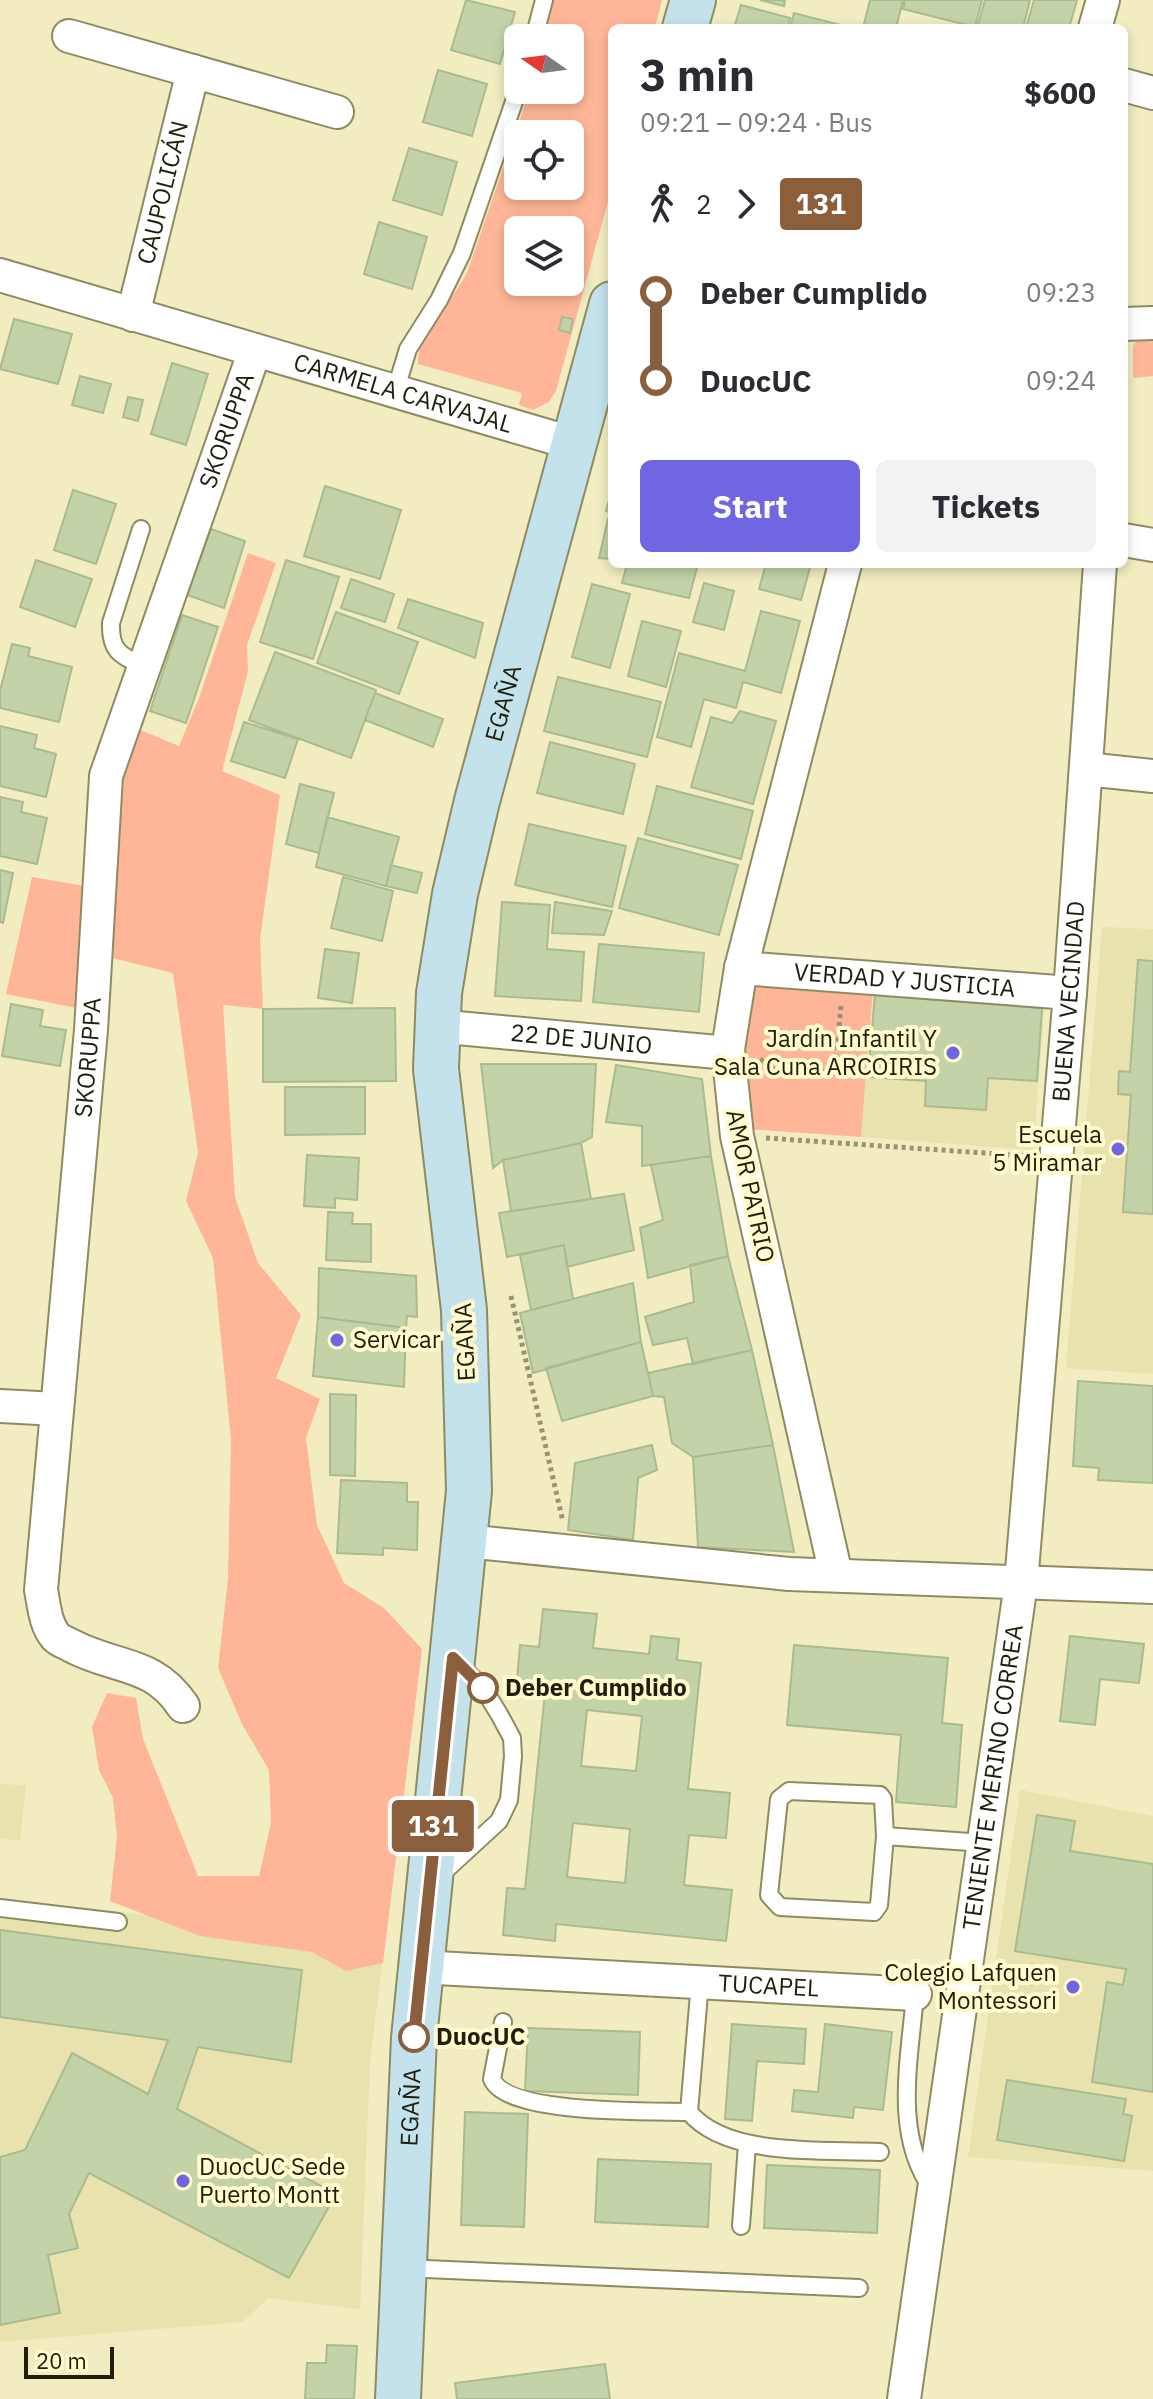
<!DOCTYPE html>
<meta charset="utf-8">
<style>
:root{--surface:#fff;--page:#f2f2f3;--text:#2b2b33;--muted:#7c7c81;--accent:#7166e1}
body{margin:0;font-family:"IBM Plex Sans",sans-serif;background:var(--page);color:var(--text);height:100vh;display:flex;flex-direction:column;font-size:30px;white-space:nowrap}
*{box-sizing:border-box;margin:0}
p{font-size:26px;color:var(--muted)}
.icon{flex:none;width:44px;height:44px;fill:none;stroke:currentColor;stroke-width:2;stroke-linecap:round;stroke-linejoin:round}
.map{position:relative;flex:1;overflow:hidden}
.details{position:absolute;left:608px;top:24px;width:520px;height:544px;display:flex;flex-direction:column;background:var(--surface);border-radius:12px;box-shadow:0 4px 12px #0003}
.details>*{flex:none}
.badge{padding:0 16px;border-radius:6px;font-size:28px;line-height:52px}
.needle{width:52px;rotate:284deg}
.fabs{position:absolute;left:504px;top:24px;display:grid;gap:16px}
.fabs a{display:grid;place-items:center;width:80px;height:80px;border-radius:12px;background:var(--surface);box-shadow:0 4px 12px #0003;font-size:40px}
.scale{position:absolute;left:24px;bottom:20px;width:90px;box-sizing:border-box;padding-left:8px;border:4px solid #201e0d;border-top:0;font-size:22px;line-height:28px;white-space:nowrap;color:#201e0d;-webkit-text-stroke:6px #fffbcd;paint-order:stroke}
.map>.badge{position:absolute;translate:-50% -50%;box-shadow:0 0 0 4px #fff}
.legs{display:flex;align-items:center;gap:12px;height:88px;padding:0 32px;font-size:26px}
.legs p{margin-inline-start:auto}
.summary{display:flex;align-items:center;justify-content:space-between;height:136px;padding:0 32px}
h1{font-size:44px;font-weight:700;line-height:60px}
.button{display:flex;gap:16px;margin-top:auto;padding:16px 32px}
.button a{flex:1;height:92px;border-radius:12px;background:var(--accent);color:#fff;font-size:32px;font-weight:700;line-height:92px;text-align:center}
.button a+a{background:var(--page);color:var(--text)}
ul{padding:0 32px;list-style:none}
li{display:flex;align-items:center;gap:28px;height:88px;font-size:30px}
li i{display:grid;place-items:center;width:12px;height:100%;margin:0 10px;background:currentColor}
li i::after{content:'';width:20px;height:20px;margin:-10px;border:6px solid;border-radius:50%;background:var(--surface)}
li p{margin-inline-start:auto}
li:first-child i{background:linear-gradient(#0000 50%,currentColor 0)}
li:last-child i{background:linear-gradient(currentColor 50%,#0000 0)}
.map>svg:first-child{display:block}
</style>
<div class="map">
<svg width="1153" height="2399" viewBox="0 0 1153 2399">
<rect width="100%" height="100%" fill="#f1edc0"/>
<path fill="#e7e2ae" d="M1102,927L1153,929V1374L1066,1368Z
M873,988L1045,1001L1033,1150L861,1137Z
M0,1784L26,1785L20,1841L0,1838Z
M1020,1790L1153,1816V2171L968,2157Z
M398,1833L370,2063L360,2309L268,2298L243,2322L0,2342V1900L159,1916Z"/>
<path fill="#ffb698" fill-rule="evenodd" d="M552,0H662L655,28H612V187L556,391L549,402L533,410L519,405L522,393L418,364C416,333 455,300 468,270L530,90H570V38H546ZM518,134H570V186H518ZM518,230H570V282H518Z
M1153,338V376L1133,378V346L1138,339Z
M248,553L276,563L247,645L248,671L222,771L280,795L260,939L263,1009L223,1005L235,1197L258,1263L301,1315L276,1378L320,1399L306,1438L317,1525L344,1583L384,1608L422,1649L383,1963L346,1971L312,1952L200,1936L110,1901L117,1837L113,1798L99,1770L92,1727L107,1693L136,1698L143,1739L198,1876H259L271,1823L269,1770L242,1724L218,1668L228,1578L231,1439L213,1258L186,1201L198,1153L173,973L112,958L117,806L121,782L138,729L179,746L199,698Z
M32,877L85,886L77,1008L6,994Z
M751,978L873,988L861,1137L748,1129L741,1047Z"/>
<path fill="#c4d2a8" stroke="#abba90" stroke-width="2" fill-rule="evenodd" d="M466,0L515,12L500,64L451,50Z
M760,0H785L784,6Z
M870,0H903L896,28H863Z
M905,0H982L975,27L903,9Z
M985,0H1030L1023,28H977Z
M1034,0H1077L1069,28H1026Z
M741,5L790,18L788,28H734Z
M794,13L844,26L843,28H790Z
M438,70L487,84L472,136L423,122Z
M409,148L457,162L442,215L393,200Z
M379,222L427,237L412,289L364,274Z
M562,317L573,319L570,333L559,330Z
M14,319L72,334L58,384L0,369Z
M172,363L208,374L186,445L151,434Z
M80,376L111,384L103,413L72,405Z
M128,397L143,400L138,421L123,417Z
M325,486L401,510L380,579L304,556Z
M612,489V513L606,511Z
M73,490L116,504L96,564L54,550Z
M608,519L612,521V559L599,558Z
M211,529L245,541L224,608L187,595Z
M36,560L92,579L75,627L20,607Z
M286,560L339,577L313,659L260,642Z
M627,564H698L689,598L622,583Z
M766,564H811L801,600L759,589Z
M351,579L394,594L385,622L341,608Z
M704,583L734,591L724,630L693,622Z
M592,584L630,594L610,668L572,657Z
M408,599L483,623L475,658L398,628Z
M761,611L800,621L781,693L743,682L736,708L704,699L691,747L657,737L679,653L745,671Z
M336,612L418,642L399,694L317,663Z
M182,615L218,627L186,723L150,711Z
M642,621L681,631L666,687L628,676Z
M12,644L30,648L28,656L72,667L59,722L0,708V691Z
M275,652L376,690L351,758L249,720Z
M558,677L661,702L647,757L544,731Z
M375,693L443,719L433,747L365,720Z
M740,711L776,721L753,804L691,787L711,717L732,723Z
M244,722L298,739L285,778L231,761Z
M0,726L37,735L34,748L56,754L46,797L0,786Z
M550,742L635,764L623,814L537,793Z
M300,784L334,793L319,853L286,844Z
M657,786L753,811L741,859L645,834Z
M0,797L23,802L21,812L47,818L37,864L0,856Z
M327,817L399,837L386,886L316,867Z
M529,824L626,846L612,907L515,885Z
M638,838L738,865L719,935L619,908Z
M391,865L422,873L417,893L386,886Z
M0,870L13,873L3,923L0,922Z
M343,877L393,891L382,941L331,928Z
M502,902L550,905L547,949L584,952L581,1001L495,996Z
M555,902L612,911L604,935L552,933Z
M599,944L704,953L699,1012L593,1002Z
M325,949L359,953L352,1003L318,998Z
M1138,960L1153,961V1214L1123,1212L1131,1095L1118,1094L1119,1071L1130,1072Z
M875,995L1042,1008L1037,1081L988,1078L986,1110L925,1106L926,1081L868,1077Z
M11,1004L43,1010L40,1026L66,1030L60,1066L2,1056Z
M395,1008L396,1081L263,1082V1009Z
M481,1064H596L592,1137L581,1143L503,1160L493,1168Z
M616,1065L702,1079L711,1156L642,1166V1126L606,1122Z
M285,1087H365V1134L285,1135Z
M581,1143L591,1199L511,1211L503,1160Z
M307,1155L359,1158L357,1200L335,1198V1208L304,1206Z
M711,1156L728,1256L648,1278L640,1228L663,1220L651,1165Z
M624,1194L634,1250L567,1267L564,1245L507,1257L499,1213Z
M328,1212L353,1213L352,1224H371V1262L326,1260Z
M564,1245L573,1299L531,1310L520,1255Z
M728,1256L752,1350L693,1364L687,1338L653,1345L645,1317L694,1302L690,1265Z
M319,1268L416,1276L417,1317L407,1316L406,1328L318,1317Z
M633,1283L641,1342L533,1373L520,1313Z
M318,1317L406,1328L404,1387L313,1376Z
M641,1342L653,1396L562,1421L546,1368Z
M752,1350L773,1445L693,1457L672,1443L664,1397L653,1396L648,1373Z
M1078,1381L1153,1386V1483L1098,1480L1099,1468L1073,1466Z
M330,1394L356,1395L355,1476L330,1475Z
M652,1445L657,1470L638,1478L633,1540L568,1530L575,1463Z
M773,1445L794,1552L698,1547L693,1457Z
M341,1480L407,1483V1502H418L417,1550L383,1548V1555L337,1553Z
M543,1609L597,1614L593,1648L649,1654L651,1636L679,1639L677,1660L701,1663L688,1789L730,1793L726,1838L689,1835L684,1885L732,1890L726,1941L556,1924L555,1941L503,1935L507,1888L525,1889L546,1683L517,1680L520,1645L539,1647ZM587,1710L642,1716L636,1771L581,1766ZM573,1823L630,1829L625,1883L567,1877Z
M1070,1636L1144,1644L1139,1683L1100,1679L1095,1725L1060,1721Z
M794,1645L948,1658L942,1723L962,1725L956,1807L896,1802L901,1735L787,1725Z
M1037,1815L1075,1821L1070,1851L1153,1864V2092L1092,2082L1107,1982L1123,1985L1126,1969L1015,1951Z
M0,1930L302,1970L291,2062L198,2047L177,2109L336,2194L289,2278L89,2173L69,2214L78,2248L48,2255L60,2313L0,2325V2157L25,2150L72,2053L148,2094L168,2040L0,2017Z
M732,2024L806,2029L804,2064L757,2061L752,2121L725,2119Z
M825,2024L892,2032L883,2110L854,2107L853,2118L792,2111L794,2090L818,2092Z
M528,2028L640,2032L638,2095L525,2091Z
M1007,2080L1126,2099L1123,2114L1132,2116L1124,2161L997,2140Z
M465,2112L528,2114L524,2227L461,2225Z
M598,2159L711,2164L708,2227L595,2222Z
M767,2165L880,2170L877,2233L764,2228Z
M327,2345L357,2346L354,2399H305L307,2363H326Z
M605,2364L610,2399H457L455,2383Z"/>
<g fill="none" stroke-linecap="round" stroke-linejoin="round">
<g stroke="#8f8b61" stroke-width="20">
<path id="lane" d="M534,38L544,0
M395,392L408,349L439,300L462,253L518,90
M141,529L111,623C110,649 119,656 142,665
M789,1791L880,1795L883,1799L885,1836L879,1905L874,1912L780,1907L769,1895L779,1799Z
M885,1836L984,1843
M437,1878L499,1821L509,1800L513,1756L512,1738L499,1714L483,1688L457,1662
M0,1908L118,1922
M700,1982L689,2112C727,2158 824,2149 880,2152
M915,1994C910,2059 892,2135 933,2190
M503,2022L492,2079C506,2115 652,2111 689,2112
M741,2226L747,2144
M404,2268L859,2288"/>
</g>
<g stroke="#8f8b61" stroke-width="36">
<g id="street">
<path d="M1095,28L1103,0"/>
<path d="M69,36L337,112"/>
<path d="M1124,85L1153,93"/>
<path id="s1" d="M0,275L575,444"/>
<path id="s2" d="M133,315L193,71"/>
<path d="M1124,324L1153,323"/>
<path d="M1124,540L1153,545"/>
<path d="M1086,769L1153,776"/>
<path id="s3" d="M741,968L1070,993"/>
<path id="s4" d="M436,1026L728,1053"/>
<path d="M0,1406L57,1409"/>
<path d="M466,1541L789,1574L1153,1587"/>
<path d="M836,1575L737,1136L728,1049L741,968L845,564"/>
<path id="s5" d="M183,1706C153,1661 116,1669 72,1646C67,1643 60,1641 56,1637C45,1624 44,1605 41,1590L91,1030L106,776L255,350"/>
<path id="s6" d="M419,1967L915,1994"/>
<path id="s7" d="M904,2399L1021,1583L1070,993L1100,564"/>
</g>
</g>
<g stroke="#8f8b61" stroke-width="48">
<g id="secondary">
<path d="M685,28L693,0"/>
<path id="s8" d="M398,2399L414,2038L469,1491L464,1310L436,1069L439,993L455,894L477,801L612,304"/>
</g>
</g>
<path stroke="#979473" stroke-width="5" stroke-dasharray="4 4" stroke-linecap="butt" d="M760,1059L771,1069L827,1072L836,1059L841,1005
M766,1138L1028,1156
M511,1296L563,1522"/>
<use href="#lane" stroke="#fff" stroke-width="16"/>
<use href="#street" stroke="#fff" stroke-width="32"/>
<use href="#secondary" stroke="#c4e2ec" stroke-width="44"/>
</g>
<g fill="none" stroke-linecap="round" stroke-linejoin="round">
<g stroke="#fff" stroke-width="18">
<path id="line-1" d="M414,2037L453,1658L483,1688"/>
</g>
<use href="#line-1" stroke="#8b5e3c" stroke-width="12"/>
</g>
<g fill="#7166e1" stroke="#fffbcd" stroke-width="3">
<circle cx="953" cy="1053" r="8"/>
<circle cx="1118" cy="1149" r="8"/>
<circle cx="337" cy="1340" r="8"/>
<circle cx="1073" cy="1987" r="8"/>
<circle cx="183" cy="2181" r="8"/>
</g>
<g fill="#fff" stroke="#8b5e3c" stroke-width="4">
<circle cx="483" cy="1688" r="14"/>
<circle cx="414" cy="2037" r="14"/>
</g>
<g text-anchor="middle" stroke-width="8" stroke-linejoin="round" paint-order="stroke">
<g font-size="24" fill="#201e0d" stroke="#fffbcd">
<text dy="8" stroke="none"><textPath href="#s2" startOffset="126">CAUPOLICÁN</textPath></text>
<text dy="8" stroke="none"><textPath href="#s1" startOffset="420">CARMELA CARVAJAL</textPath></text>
<text dy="8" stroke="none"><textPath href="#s5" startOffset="1380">SKORUPPA</textPath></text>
<text dy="8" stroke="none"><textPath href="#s8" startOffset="1708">EGAÑA</textPath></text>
<text dy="8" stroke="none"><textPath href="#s3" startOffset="164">VERDAD Y JUSTICIA</textPath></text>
<text dy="8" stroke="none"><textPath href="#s7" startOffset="1408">BUENA VECINDAD</textPath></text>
<text dy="8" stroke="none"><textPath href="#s4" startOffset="146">22 DE JUNIO</textPath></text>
<text dy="8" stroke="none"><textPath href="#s5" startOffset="732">SKORUPPA</textPath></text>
<text transform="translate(750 1186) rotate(78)" y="8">AMOR PATRIO</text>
<text transform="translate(465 1342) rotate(-93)" y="8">EGAÑA</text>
<text dy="8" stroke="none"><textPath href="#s7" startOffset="628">TENIENTE MERINO CORREA</textPath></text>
<text dy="8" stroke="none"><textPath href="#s6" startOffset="350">TUCAPEL</textPath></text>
<text dy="8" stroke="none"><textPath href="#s8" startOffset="292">EGAÑA</textPath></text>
</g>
<g font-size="24" fill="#201e0d" stroke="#fffbcd" text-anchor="end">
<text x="937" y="1047">Jardín Infantil Y<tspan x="937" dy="28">Sala Cuna ARCOIRIS</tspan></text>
<text x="1102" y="1143">Escuela<tspan x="1102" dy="28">5 Miramar</tspan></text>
<text x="353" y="1348" text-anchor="start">Servicar</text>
<text x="1057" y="1981">Colegio Lafquen<tspan x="1057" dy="28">Montessori</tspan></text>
<text x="199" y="2175" text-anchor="start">DuocUC Sede<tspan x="199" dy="28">Puerto Montt</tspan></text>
</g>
<g font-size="24" font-weight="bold" fill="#201e0d" stroke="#fffbcd" text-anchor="start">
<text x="505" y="1696">Deber Cumplido</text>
<text x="436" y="2045">DuocUC</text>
</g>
</g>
</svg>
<div class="fabs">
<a><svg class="needle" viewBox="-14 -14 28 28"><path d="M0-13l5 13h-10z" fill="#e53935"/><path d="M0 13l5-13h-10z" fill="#7c7c81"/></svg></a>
<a><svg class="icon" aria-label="locate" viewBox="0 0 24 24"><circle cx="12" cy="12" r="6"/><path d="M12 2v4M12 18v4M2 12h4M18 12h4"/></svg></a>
<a><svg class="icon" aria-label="layers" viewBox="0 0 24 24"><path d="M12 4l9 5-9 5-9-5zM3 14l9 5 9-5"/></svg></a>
</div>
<div class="scale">20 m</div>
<b class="badge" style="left:433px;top:1826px;background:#8b5e3c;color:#fff">131</b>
<section class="details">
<div class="summary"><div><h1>3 min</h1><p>09:21 – 09:24 · Bus</p></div><b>$600</b></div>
<div class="legs"><svg class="icon" aria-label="walk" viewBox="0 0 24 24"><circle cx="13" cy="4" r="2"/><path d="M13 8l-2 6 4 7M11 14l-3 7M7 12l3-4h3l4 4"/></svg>2<svg class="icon" aria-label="forward" viewBox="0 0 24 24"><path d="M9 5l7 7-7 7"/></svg><b class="badge" style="background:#8b5e3c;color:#fff">131</b></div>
<ul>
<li><i style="color:#8b5e3c"></i><b>Deber Cumplido</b><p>09:23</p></li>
<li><i style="color:#8b5e3c"></i><b>DuocUC</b><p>09:24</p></li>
</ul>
<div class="button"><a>Start</a><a>Tickets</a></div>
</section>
</div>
